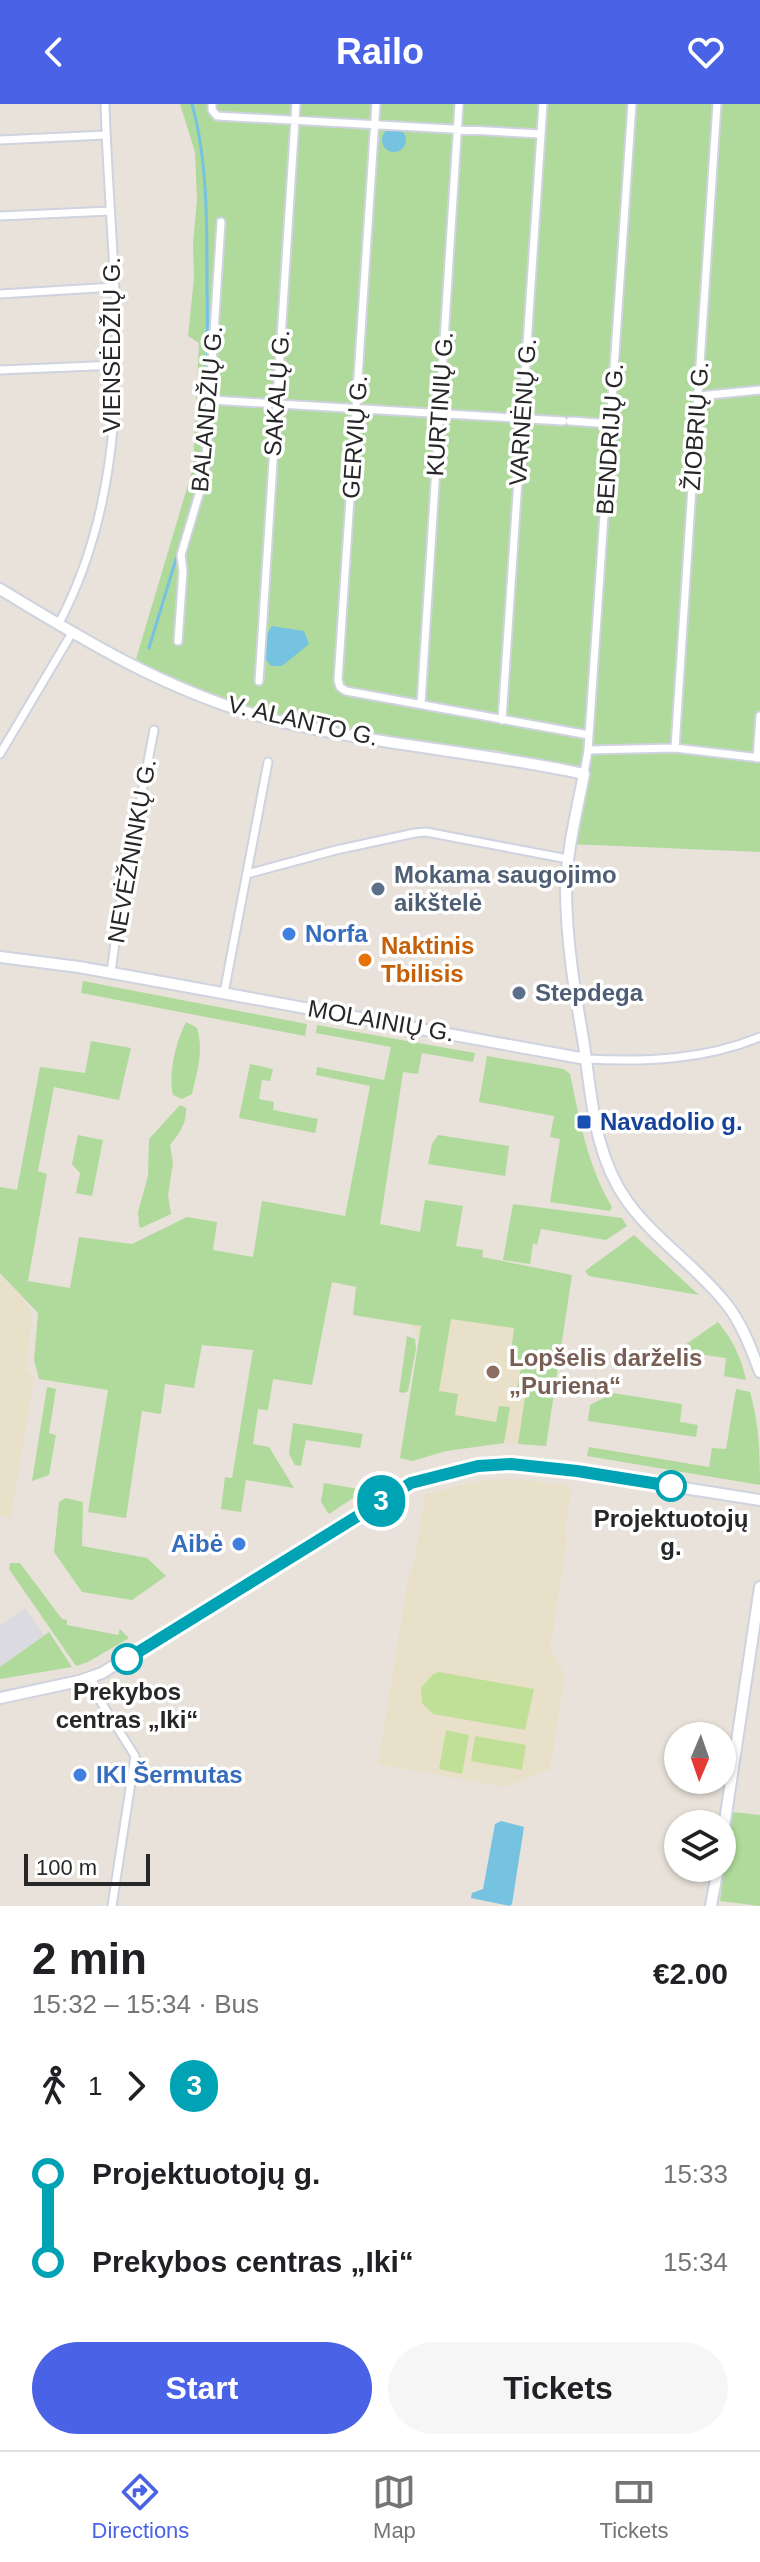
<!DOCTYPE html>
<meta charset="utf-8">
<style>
:root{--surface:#fff;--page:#f6f6f6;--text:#202124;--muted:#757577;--line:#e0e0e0;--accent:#4962e6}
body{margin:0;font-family:Arial,sans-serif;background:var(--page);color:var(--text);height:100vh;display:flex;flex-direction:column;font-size:30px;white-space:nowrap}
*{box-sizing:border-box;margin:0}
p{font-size:26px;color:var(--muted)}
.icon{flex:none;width:44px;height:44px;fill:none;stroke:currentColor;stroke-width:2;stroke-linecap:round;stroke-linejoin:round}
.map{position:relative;height:1802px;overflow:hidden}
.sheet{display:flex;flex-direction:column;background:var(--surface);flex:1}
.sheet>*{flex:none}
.badge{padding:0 16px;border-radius:26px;font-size:28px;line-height:52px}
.needle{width:52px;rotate:182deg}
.tools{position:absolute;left:664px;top:1618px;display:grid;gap:16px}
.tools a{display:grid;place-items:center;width:72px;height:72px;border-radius:50%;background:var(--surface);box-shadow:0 2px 6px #0004;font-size:40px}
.scale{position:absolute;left:24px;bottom:20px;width:126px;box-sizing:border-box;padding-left:8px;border:4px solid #272727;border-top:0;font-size:22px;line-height:28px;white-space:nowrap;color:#272727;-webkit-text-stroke:6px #fff;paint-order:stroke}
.map>.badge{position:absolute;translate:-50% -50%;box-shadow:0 0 0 4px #fff}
.legs{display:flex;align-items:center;gap:12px;height:88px;padding:0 32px;font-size:26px}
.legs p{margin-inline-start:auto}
.overview{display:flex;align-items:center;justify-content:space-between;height:136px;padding:0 32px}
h1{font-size:44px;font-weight:700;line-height:60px}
.primary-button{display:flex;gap:16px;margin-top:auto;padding:16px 32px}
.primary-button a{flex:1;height:92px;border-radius:48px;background:var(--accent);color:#fff;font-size:32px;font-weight:700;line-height:92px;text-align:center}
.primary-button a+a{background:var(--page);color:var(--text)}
ul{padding:0 32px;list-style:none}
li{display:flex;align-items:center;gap:28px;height:88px;font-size:30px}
li i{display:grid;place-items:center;width:12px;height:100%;margin:0 10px;background:currentColor}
li i::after{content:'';width:20px;height:20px;margin:-10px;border:6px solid;border-radius:50%;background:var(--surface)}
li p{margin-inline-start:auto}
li:first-child i{background:linear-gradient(#0000 50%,currentColor 0)}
li:last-child i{background:linear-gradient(currentColor 50%,#0000 0)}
header{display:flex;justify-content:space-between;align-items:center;height:104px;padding:0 32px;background:var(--accent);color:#fff;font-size:36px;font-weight:700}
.tab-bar{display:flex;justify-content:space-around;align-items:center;height:112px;border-top:2px solid var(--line);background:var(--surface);font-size:22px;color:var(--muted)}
.tab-bar a{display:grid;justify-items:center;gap:4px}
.tab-bar .active{color:var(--accent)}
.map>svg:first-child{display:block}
</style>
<header><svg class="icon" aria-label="back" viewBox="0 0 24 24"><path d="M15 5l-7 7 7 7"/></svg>Railo<svg class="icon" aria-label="heart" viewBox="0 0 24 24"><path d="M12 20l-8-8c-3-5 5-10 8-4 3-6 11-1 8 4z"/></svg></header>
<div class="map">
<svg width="760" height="1802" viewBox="0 0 760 1802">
<rect width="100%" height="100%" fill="#e8e2da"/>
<path fill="#dcdae1" d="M25,1504L44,1531L0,1563V1522Z"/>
<path fill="#e9e0ca" d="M0,1153L32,1209L27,1265L34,1274L11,1413L0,1412Z
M401,1202L539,1214L521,1340L504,1339L446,1347L412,1357L400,1354L419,1237Z
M516,1375L572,1382L565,1424L567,1437L550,1544L565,1571L550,1665L504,1683L378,1660L409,1469L414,1460L425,1391L456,1382L490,1376Z"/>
<path fill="#afda9b" d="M180,0H760V748L570,740L585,661L569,662L494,646L469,645C357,626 234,616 136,555L193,364L199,239L188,232L194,174L193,141L197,95L195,48Z
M83,877L307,920L305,932L81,889Z
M186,918L197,924C204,947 197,968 192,990L182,995L173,991C168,970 176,937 186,918Z
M317,921L475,949L473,958L422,949L418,970L403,968L380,1120L420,1128L425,1096L463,1102L456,1142L483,1146L482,1153L572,1171L546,1342L518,1340L526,1286L517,1285L522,1258L510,1256L514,1224L451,1215L439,1287L458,1290L455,1311L496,1318L499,1302L510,1303L504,1339L446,1347L412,1357L400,1354L421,1222L353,1211L356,1183L332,1178L312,1281L273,1275L268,1306L258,1305L253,1340L269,1343L294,1384L246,1376L241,1408L221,1405L225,1373L232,1374L253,1246L202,1241L194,1284L165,1280L161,1310L142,1307L126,1414L88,1408L108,1286L39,1275L34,1256L38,1209L0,1169V1083L17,1086L40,963L85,969L91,937L131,944L119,996L54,983L38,1067L47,1070L28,1177L70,1184L79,1133L132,1140L187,1113L217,1118L213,1146L253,1153L262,1097L345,1112L370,982L316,971L317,963L384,976L391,943L316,929Z
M487,952L564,965L570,970C580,1017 587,1061 612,1103L610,1107L550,1098L560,1035L550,1033L554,1012L479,998Z
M250,960L273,965L270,977L262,976L259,995L274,998L273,1006L318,1015L315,1029L239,1014Z
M180,1001L186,1004C187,1019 179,1030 170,1041L173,1059L168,1091L171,1110L141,1124L139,1122L138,1108L148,1072L149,1035Z
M78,1031L103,1036L92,1092L76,1089L80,1069L72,1060Z
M438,1031L509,1042L505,1072L428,1060L432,1040Z
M513,1100L622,1114L627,1122L606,1136L541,1125L537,1141L533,1139L530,1160L503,1156Z
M634,1131L699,1191L589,1172L585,1167Z
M718,1218C733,1236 741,1253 746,1276L724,1272L726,1254L676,1247Z
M407,1232L415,1235L416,1245L408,1287L404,1289L399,1288Z
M47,1283L56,1285L49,1329L56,1331L49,1371L32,1377Z
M736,1285L750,1288C759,1320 760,1349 760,1381L587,1352L589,1343L709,1363L712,1344L726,1345Z
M613,1289L682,1300L680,1318L698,1321L696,1333L588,1317L590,1301Z
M293,1319L363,1330L360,1344L306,1336L301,1362L295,1361L289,1350Z
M324,1379L358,1385L356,1392L329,1410L321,1398Z
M66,1394L83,1398L82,1442L147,1454L166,1472L132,1496L82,1488L54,1448L59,1398Z
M10,1459H20L62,1515L67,1516V1521L118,1531L120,1525L129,1534L88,1558L76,1562L9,1465Z
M49,1528L72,1563L0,1575V1563Z
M732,1708L760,1711V1802L720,1797Z"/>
<path fill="#c0e098" d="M439,1568L534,1585L525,1626L433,1610L422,1599L421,1584L433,1570Z
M446,1626L469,1631L462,1670L439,1665Z
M475,1632L526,1641L522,1666L471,1657Z"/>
<path fill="#76c2e1" d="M382 36a12 12 0 1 1 24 0a12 12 0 1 1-24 0Z
M272,522L304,527L309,540L282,562H271L265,554L267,530Z
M501,1717L524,1723L512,1800L510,1802L471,1794L472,1789L483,1785L495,1720Z"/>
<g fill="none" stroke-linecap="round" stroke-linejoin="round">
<path stroke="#76c2e1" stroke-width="3" d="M192,0C208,57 207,125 207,184C208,247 209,314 200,376
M149,544L193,399"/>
<g stroke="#cfd2df" stroke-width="11">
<path id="street" d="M212,0V6L217,12L541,30
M376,0L338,576L340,583L346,587L589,631
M0,36L106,31
M0,112L110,107
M0,190L114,183
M0,266L117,261
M698,292L760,286
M211,296L563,317
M570,317L612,320
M58,521C145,358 110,175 105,0
M178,537L183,467L181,451L205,370L221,118
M259,577L296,0
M421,600L459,0
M502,616L543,0
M675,644L717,0
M588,646L675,644L760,654
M0,650L72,529
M757,654L760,612
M584,670L588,646L632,0
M247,770L336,746L415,729L426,728L568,755
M111,868L120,803L154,626
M224,889L268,658
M586,955C646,958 704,956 760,933
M92,1573L99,1595L135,1652L112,1802"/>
</g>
<g stroke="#cfd2df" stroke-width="14">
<path id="secondary" d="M0,485C85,537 169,588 267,614C371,641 479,647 584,670C577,707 567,745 566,784C566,836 575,889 584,941C592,996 594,1050 627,1097C656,1137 698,1163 728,1202C743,1222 751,1245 760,1268
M0,853L79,863L586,955
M0,1594L79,1577L102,1569L335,1424L411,1379L427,1374L478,1362L511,1360L577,1367L760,1396
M722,1737L760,1483
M711,1802L718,1764"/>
</g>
<use href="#street" stroke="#fff" stroke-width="7"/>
<use href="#secondary" stroke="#fff" stroke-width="10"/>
</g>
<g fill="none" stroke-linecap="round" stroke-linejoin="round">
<g stroke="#fff" stroke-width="18">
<path id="line-1" d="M127,1555L411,1379L478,1362L511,1360L577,1367L671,1382"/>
</g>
<use href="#line-1" stroke="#00a3b4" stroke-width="12"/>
</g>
<g fill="#5c6f8a" stroke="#fff" stroke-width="3">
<circle cx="378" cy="785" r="8"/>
<circle cx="519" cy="889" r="8"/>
</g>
<g fill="#3f7fe0" stroke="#fff" stroke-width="3">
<circle cx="289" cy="830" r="8"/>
<circle cx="239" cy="1440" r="8"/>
<circle cx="80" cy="1671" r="8"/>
</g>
<circle fill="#e8710a" stroke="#fff" stroke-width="3" cx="365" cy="856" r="8"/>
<rect fill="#1a4fb4" stroke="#fff" stroke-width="3" x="576" y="1010" width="16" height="16" rx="4"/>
<circle fill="#8d6e63" stroke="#fff" stroke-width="3" cx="493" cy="1268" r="8"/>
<g fill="#fff" stroke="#00a3b4" stroke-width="4">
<circle cx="671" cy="1382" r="14"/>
<circle cx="127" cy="1555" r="14"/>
</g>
<g text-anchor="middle" stroke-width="7" stroke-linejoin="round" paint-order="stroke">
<g font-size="24" fill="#272727" stroke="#fff">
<text transform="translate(112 241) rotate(-90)" y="8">VIENSĖDŽIŲ G.</text>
<text transform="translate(277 289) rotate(-86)" y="8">SAKALŲ G.</text>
<text transform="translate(440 300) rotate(-86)" y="8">KURTINIŲ G.</text>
<text transform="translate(207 305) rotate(-85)" y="8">BALANDŽIŲ G.</text>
<text transform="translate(523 308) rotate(-86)" y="8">VARNĖNŲ G.</text>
<text transform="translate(696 322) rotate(-86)" y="8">ŽIOBRIŲ G.</text>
<text transform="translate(355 333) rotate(-86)" y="8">GERVIŲ G.</text>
<text transform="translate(610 335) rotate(-86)" y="8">BENDRIJŲ G.</text>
<text transform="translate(303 617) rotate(13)" y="8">V. ALANTO G.</text>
<text transform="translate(132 747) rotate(-80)" y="8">NEVĖŽNINKŲ G.</text>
<text transform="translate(381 917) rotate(10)" y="8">MOLAINIŲ G.</text>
</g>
<g font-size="24" font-weight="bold" fill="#4e5e75" stroke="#fff" text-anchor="start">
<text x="394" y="779">Mokama saugojimo<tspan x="394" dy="28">aikštelė</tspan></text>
<text x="535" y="897">Stepdega</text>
</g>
<g font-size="24" font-weight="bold" fill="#366cbe" stroke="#fff" text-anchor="start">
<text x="305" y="838">Norfa</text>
<text x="223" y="1448" text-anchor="end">Aibė</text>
<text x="96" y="1679">IKI Šermutas</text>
</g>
<g font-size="24" font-weight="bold" fill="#c56008" stroke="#fff" text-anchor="start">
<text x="381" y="850">Naktinis<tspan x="381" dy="28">Tbilisis</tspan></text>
</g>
<g font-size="24" font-weight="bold" fill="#164399" stroke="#fff" text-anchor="start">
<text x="600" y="1026">Navadolio g.</text>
</g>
<g font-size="24" font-weight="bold" fill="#785e54" stroke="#fff" text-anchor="start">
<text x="509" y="1262">Lopšelis darželis<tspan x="509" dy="28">„Puriena“</tspan></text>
</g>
<g font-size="24" font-weight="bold" fill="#272727" stroke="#fff">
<text x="671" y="1423">Projektuotojų<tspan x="671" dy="28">g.</tspan></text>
<text x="127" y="1596">Prekybos<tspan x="127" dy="28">centras „Iki“</tspan></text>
</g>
</g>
</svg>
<div class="tools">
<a><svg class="needle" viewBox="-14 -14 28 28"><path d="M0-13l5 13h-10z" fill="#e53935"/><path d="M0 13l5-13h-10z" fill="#757577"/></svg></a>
<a><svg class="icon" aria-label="layers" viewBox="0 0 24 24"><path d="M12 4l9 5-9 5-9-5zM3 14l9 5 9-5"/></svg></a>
</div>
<div class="scale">100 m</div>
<b class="badge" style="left:381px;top:1397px;background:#00a3b4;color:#fff">3</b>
</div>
<section class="sheet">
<div class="overview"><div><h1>2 min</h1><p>15:32 – 15:34 · Bus</p></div><b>€2.00</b></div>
<div class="legs"><svg class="icon" aria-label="walk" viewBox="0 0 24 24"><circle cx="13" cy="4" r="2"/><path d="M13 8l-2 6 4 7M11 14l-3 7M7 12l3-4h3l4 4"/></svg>1<svg class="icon" aria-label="forward" viewBox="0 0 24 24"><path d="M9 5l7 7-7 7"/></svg><b class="badge" style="background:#00a3b4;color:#fff">3</b></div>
<ul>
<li><i style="color:#00a3b4"></i><b>Projektuotojų g.</b><p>15:33</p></li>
<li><i style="color:#00a3b4"></i><b>Prekybos centras „Iki“</b><p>15:34</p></li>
</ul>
<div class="primary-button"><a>Start</a><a>Tickets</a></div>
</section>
<nav class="tab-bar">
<a class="active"><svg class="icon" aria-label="directions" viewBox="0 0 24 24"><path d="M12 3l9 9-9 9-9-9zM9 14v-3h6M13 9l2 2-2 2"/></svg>Directions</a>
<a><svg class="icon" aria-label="map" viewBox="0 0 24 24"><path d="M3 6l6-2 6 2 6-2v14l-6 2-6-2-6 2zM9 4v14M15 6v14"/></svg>Map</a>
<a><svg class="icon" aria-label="tickets" viewBox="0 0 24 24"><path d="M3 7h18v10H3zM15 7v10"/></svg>Tickets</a>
</nav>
